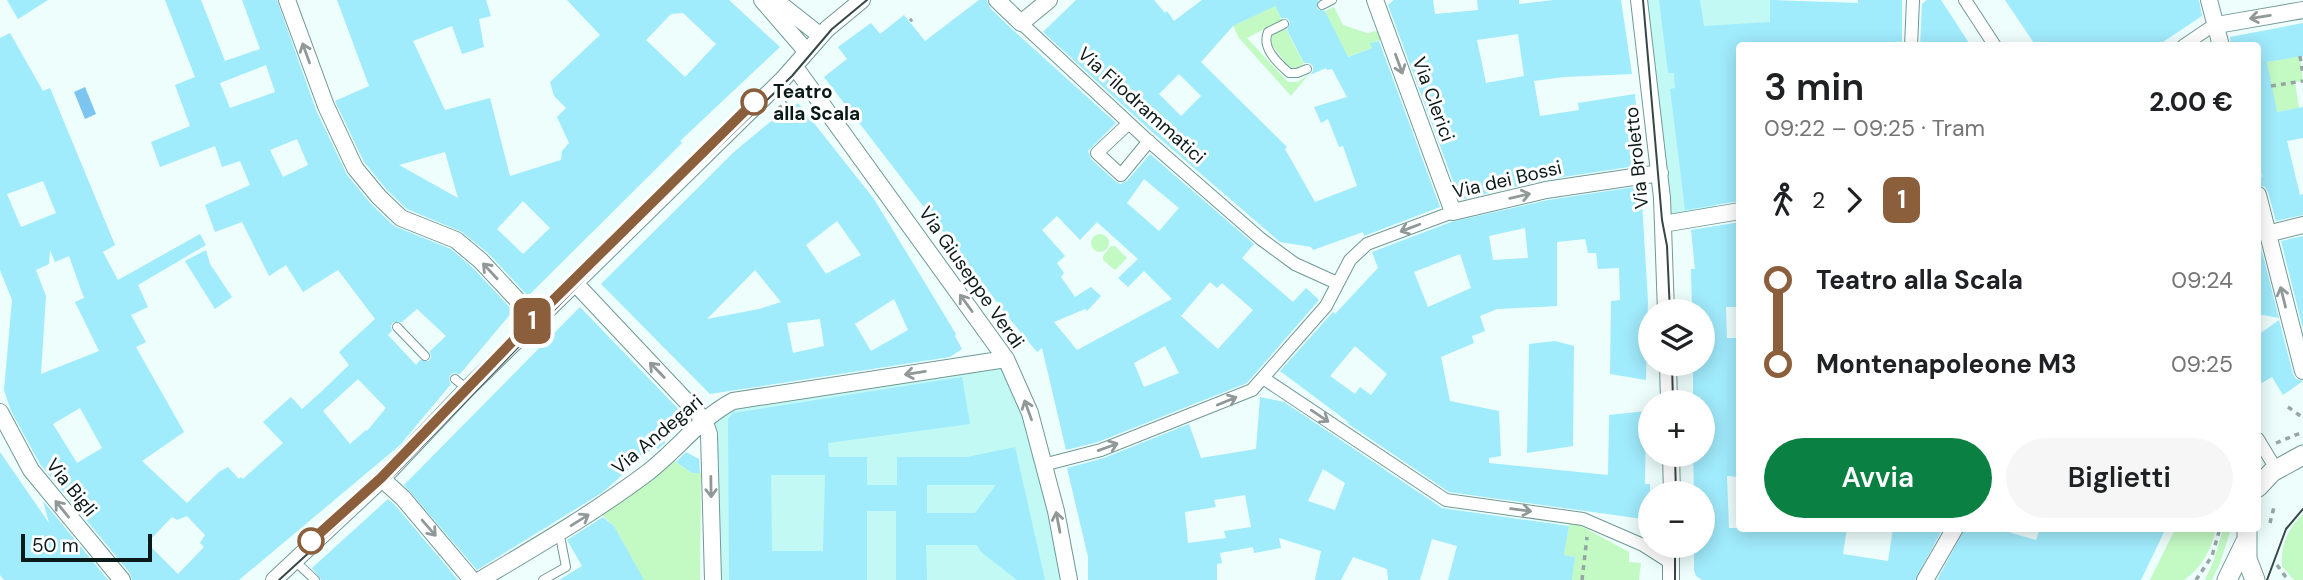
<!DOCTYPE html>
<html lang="it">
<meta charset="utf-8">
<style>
:root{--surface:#fff;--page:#f6f6f6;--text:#202124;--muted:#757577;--accent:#0b8043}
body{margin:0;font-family:"DM Sans",sans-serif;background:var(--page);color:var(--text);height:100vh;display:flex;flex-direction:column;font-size:26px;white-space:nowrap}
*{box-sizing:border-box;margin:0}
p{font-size:23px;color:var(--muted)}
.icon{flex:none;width:38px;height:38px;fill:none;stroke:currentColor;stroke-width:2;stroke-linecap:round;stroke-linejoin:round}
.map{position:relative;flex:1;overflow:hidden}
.drawer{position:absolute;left:1736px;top:42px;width:525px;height:490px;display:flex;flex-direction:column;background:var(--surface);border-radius:7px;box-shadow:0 4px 18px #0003}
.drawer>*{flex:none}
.badge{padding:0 14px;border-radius:10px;font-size:24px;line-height:46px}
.buttons{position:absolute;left:1638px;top:299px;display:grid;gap:14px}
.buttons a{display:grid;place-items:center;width:77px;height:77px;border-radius:50%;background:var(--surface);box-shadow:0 4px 18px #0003;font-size:35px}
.scale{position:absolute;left:21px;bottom:18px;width:131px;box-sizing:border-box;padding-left:7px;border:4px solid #0a1a19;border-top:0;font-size:19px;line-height:24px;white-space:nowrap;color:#0a1a19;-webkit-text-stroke:5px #fff;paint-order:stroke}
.map>.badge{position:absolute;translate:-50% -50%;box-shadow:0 0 0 4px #fff}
.legs{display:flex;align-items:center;gap:10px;height:77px;padding:0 28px;font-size:23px}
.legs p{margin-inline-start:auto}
.summary{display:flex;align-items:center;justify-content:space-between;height:119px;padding:0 28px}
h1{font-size:38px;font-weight:600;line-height:52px}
.primary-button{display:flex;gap:14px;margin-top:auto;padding:14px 28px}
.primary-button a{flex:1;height:80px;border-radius:42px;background:var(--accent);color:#fff;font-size:28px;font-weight:600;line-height:80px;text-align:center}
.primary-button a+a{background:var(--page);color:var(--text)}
ul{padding:0 28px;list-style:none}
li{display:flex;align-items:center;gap:24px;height:84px;font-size:26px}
li i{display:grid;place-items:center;width:10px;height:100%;margin:0 9px;background:currentColor}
li i::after{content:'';width:18px;height:18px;margin:-9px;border:5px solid;border-radius:50%;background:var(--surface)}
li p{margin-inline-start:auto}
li:first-child i{background:linear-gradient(#0000 50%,currentColor 0)}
li:last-child i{background:linear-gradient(currentColor 50%,#0000 0)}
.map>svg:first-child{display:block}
</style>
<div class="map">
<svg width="2303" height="580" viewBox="0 0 2303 580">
<rect width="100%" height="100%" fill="#edfefd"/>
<path fill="#c3f9f5" d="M1640,0H1770V22L1740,46L1709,152L1715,207L1663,223Z
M1007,362L1029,414L1068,580H713L706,420L726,407Z"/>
<path fill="#c3f9c3" d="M1274,4L1282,20L1247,38L1288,82H1298L1309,74L1291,96L1239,38L1233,26L1268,9Z
M1334,7L1343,25L1367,33L1381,30L1384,39L1371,43L1372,48L1347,57L1325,11Z
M1286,29L1304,64L1295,69L1290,68L1271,44L1272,35Z
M2300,56L2303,81L2295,82L2299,108L2276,112L2267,62Z
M1091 243a9 9 0 1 1 18 0a9 9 0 1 1-18 0Z
M1111,246H1115L1127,258L1115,270L1103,260V256Z
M674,461L692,473H701L700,580H643L614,526L601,514Z
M2303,514V580H2294L2282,566C2280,546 2289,527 2303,514Z
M1570,520L1629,552V562L1641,563L1639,580H1572L1575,557L1564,555Z
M2175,529H2216C2211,550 2202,567 2184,580H2150Z
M2223,529H2231L2220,563L2212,580H2205L2214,560Z"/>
<path fill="#7cc5f1" d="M85,87L96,114L85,119L74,92Z"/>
<path fill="#a0ebfc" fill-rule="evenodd" d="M7,0H48L18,19Z
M165,0H201L225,61L260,49L242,0H277L316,110L347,175L371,204L394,226L451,249L474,269L513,311L460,374L453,373L450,375L449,381L451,384L400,445L239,580H132L130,573L40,464L11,411L4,390L12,300L0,270V38L10,33L43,91L50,88L115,245L103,252L118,280L200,234L206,245L138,285L148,307L131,315L146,342L136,347L184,432L142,461L187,503L219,472L228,467L239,479L241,477L243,479L283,443L263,422L291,397L302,409L321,392L349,365L339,352L375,319L338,270L303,292L286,265L269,276L242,222L215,232L205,205L250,185L240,161L222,167L215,146L160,167L151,142L190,126L175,85L195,77ZM266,65L275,92L230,108L220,83ZM297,139L308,165L283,177L270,150ZM43,181L56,213L21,227L7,194ZM50,250L55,262L69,256L84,298L75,302L99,351L41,374L46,296L36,270L49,264ZM417,309L446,336L430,351L431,357L429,361L420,360L416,365L388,335L392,331L391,326L393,322H402ZM358,379L386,408L367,431L366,430L350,444L323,411ZM80,408L102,448L77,463L53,424ZM187,516L205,535L200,543L204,547L178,574L147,543L172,517L177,520Z
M337,0H486L491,16L479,19L484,47L462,54L452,26L413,41L445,110L490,98L510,176L561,160L562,151L569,143L557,117L566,108L554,96L550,82L600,35L567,0H729L780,47L680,141L682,143L528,296L489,254L462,232L407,209L387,190L364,162L335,101L369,86ZM683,13L716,44L685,77L646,40L671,14ZM445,152L458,198L399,165ZM523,201L550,228L523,254L497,229Z
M979,0H987L990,8L1014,31L1116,123L1088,151L1091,159L1115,181L1120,184L1127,181L1150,154L1254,244L1242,258L1293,302L1306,288L1319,300L1247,383L1098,442L1066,450L1042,348L1037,352L1009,318L824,77L847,59L838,47L871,23L880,34L904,15L925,41ZM1144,179L1179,208L1159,231L1127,203ZM1057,216L1080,240L1097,222L1138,259L1118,278L1128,287L1144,271L1172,299L1077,350L1054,322L1085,309L1087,311L1101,296L1091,287L1075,297L1061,277L1064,273L1057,263L1065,256L1042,230ZM1210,282L1217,288L1222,283L1253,310L1218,349L1181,316ZM1165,346L1179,373L1144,387L1134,363Z
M1076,0H1154L1165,13L1167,11L1174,21L1202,0H1318L1317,9L1325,11L1348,57L1372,48L1370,43L1379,41L1440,207L1364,236L1363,232L1313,250L1311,247L1280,242L1151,131L1043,32ZM1275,6L1281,18H1287L1290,22L1287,30L1304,63H1309L1313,66V71L1310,75L1326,68L1327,70L1332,69L1347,97L1314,107L1321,123L1328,119L1339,147L1343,146L1357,186L1315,202L1285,149L1287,147L1201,62L1233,26ZM1179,74L1201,96L1181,116L1159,94Z
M1394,0H1433L1435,14L1478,10L1477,0H1519V4L1554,0H1621L1632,74L1564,77L1534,81L1540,116L1579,110L1578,103L1635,94L1642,165L1544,180L1460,200L1388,5ZM1518,34L1524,76L1486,83L1477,40Z
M1659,0H1700L1704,26L1770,22V0L1858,3V0H1902V46H1740V201L1685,210L1670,89L1675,88L1674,73H1668Z
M1927,0H1941L1971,46H1920L1922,4Z
M2005,0H2199L2202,16L2157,46H2036Z
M2303,23V56L2267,62L2277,112L2303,107V138L2287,141L2300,195L2303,194V215L2276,221L2268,192L2265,187L2258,185V177H2262L2258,158V46H2231L2230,37Z
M798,103L874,199L956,334L955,336L962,349L950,357L710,394L601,284L735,151L786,109L788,111ZM837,221L861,255L826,274L806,245ZM755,270L781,302L759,309L707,319ZM894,299L908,330L871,351L855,324ZM820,319L824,346L793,353L787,323Z
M1641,186L1648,301L1646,380L1610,374L1611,301L1620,300L1619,268L1598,269L1596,253H1588L1585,239L1557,242V306L1497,309L1480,316L1485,331L1472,336L1474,343L1441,357L1450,401L1499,411L1501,456L1489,458V463L1608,475L1609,415L1646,411L1645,484H1650V520L1449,492L1344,421L1351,424L1280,371L1333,312L1335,314L1378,268L1372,252L1451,222L1548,200ZM1525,228L1528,258L1493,260L1489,236ZM1460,254L1471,288L1428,307L1414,272ZM1355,346L1387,374L1371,395L1360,387L1355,394L1330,376Z
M1740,222V307H1726L1727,338H1740V477L1727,476L1729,528H1847L1843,554L1888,561L1893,528H1943L1915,580H1702L1696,576L1694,570V546H1703V494H1694L1693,455H1703V402H1693V364H1703V312H1692L1691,269H1695L1691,230Z
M2303,236V329L2281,241Z
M2258,238L2259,240L2279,318L2258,314Z
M206,250L210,264L232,297L215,309L185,261Z
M580,307L686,417L661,440L666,442L658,449L654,447L603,492L477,570L404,485Z
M2279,320L2293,374L2296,379L2303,381L2283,395L2272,377L2262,383L2258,376V335Z
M1555,341L1574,346L1573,446L1527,453L1529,344Z
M962,377L970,424L828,443L829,457H867V485H897V457H967L1015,447L1045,580H1017L981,552L977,545H926L927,580H896V511H867V580H729L728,419L733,413ZM771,475H825L823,551H772ZM927,485H996L975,513H927Z
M1260,397L1284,402L1442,508L1569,526L1564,555L1575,557L1572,580H1448L1457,546L1432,539L1420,580H1388L1387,569L1353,557L1341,580H1315L1321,551L1279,538L1281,548L1254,553L1253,547L1220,553L1222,563L1217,564V580H1088V557L1067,468L1104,458L1189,424L1201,458L1256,449ZM1323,469L1345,483L1335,510L1308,501ZM1245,495L1251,527L1224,531L1226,538L1188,543L1185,512L1216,507L1214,500Z
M0,452L49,523L43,501L108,580H4L0,575Z
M686,452L699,459L700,473H692L676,462Z
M388,499L395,505L458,580H321L312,568Z
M603,517L614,526L644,580H559L582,566L567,540Z
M1965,528H2007L2005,531L2036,540L2040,528H2166L2141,580H1937Z"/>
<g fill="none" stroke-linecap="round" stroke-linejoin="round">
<g stroke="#709996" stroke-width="10">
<path id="service" d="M1322,5L1332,0
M1284,24L1268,32C1261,48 1278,63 1289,73H1297L1307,69
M397,327L425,356
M455,379L467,389
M295,561L315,580
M543,580L566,567L561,541L556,535"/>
</g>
<g stroke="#709996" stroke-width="14">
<path id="pedestrian" d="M1965,0L1995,46
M1021,23L1145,138L1261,239L1295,264L1337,283
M1911,46L1913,0
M2183,46L2208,29
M1129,123L1097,153L1121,175L1149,141
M1263,378L1446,500L1583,519L1643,545L1671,563
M2258,439L2276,469
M1043,465L1101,450L1252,390L1326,306L1350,260L1367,244L1453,212"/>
</g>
<g stroke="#709996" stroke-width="18">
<path id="minor" d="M287,0L326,106L355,168L379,197L401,218L456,240L481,261L537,321
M762,0L807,52
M775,0L821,36
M997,0L1021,23L1049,0
M1375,0L1453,212L1546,190L1660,173
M1639,0L1662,198L1666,312
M2209,0L2221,46
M2217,25L2303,10
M795,67L1006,359L1030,413L1056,511L1069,580
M2258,195L2303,371
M1663,224L1740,211
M2267,234L2303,225
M575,283L704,420L709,434L713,580
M1668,364L1669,402
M0,412L31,470L122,580
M1671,455L1672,494
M382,479L403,498L472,580
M274,580L382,479L467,389L784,78L827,29L862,0
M480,580C537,546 594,513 647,473C677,450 699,419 733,401L1006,359
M1671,580V546
M1925,580L1955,528"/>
</g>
<g stroke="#709996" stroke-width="21">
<path id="tertiary" d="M2258,487L2272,472L2303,455
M2247,528V559L2255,580
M2227,580L2245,543"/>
</g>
<path stroke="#96a6a5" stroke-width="3.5" stroke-dasharray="5 5" stroke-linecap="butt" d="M910,21L912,19
M2300,56L2303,75
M2271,86L2303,81
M778,109L787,102
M2258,392L2260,390
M2288,407L2302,417
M2276,443L2303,432
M2270,523L2274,507
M2277,565L2288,580
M1582,580L1587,537
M2196,580L2212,556L2220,528"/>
<use href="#service" stroke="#fff" stroke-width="8"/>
<use href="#pedestrian" stroke="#fff" stroke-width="12"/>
<use href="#minor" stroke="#fff" stroke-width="16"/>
<use href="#tertiary" stroke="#fff" stroke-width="19"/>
<path stroke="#374746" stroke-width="2" d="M1643,0L1662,220L1667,246L1670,312
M1672,364L1673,402
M1675,455L1676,494
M279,580L396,473L626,236L792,76L832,29L867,0
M1675,580V546
M2267,580L2286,529L2303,509"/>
</g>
<defs><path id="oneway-shaft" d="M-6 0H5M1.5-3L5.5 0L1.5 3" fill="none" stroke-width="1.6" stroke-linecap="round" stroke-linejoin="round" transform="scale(1.75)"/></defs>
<g stroke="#919898">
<use href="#oneway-shaft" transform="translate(2260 17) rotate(171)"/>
<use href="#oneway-shaft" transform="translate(306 53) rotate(-110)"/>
<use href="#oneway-shaft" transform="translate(1399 64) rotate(70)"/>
<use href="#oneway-shaft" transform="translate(1520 196) rotate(-13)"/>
<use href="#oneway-shaft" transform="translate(1410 228) rotate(159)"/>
<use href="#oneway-shaft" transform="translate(490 271) rotate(-133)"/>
<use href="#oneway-shaft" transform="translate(2283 297) rotate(-104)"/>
<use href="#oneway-shaft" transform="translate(966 303) rotate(-126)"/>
<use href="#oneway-shaft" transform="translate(657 370) rotate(-134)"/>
<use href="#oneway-shaft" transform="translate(915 373) rotate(171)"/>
<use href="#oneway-shaft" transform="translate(1227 401) rotate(-22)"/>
<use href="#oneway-shaft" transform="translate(1028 410) rotate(-110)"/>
<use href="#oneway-shaft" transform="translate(1320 416) rotate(34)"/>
<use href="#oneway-shaft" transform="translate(1108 447) rotate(-20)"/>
<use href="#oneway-shaft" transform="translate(711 487) rotate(89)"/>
<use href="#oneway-shaft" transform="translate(62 509) rotate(-129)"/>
<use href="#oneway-shaft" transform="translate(1521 510) rotate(7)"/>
<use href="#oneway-shaft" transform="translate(580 520) rotate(-32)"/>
<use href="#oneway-shaft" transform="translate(1058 522) rotate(-101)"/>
<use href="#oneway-shaft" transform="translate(429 528) rotate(49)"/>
</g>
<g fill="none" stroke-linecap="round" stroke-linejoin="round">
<g stroke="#fff" stroke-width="16">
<path id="line-1" d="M311,541L381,478L535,318L754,102"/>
</g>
<use href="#line-1" stroke="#8b5e3c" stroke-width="10"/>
</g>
<g fill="#fff" stroke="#8b5e3c" stroke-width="3.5">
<circle cx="754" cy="102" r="12"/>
<circle cx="311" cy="541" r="12"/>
</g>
<g text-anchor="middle" stroke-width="6" stroke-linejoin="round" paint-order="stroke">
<g font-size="19" font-weight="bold" fill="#0a1a19" stroke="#fff" text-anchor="start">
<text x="773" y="98">Teatro<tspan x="773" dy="22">alla Scala</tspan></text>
</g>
<g font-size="19" fill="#0a1a19" stroke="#fff">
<text transform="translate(1434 99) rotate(70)" y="7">Via Clerici</text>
<text transform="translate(1142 105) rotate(42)" y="7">Via Filodrammatici</text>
<text transform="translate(1636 158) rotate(-96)" y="7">Via Broletto</text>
<text transform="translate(1507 179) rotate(-13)" y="7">Via dei Bossi</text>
<text transform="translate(972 277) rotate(55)" y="7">Via Giuseppe Verdi</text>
<text transform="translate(657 434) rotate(-40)" y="7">Via Andegari</text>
<text transform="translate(72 487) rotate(51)" y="7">Via Bigli</text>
</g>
</g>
</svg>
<div class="buttons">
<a><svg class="icon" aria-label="layers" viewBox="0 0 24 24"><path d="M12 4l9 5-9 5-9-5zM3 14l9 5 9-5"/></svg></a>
<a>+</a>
<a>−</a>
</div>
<div class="scale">50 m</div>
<b class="badge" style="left:532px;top:321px;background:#8b5e3c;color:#fff">1</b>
<section class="drawer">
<div class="summary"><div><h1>3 min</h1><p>09:22 – 09:25 · Tram</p></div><b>2.00 €</b></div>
<div class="legs"><svg class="icon" aria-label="walk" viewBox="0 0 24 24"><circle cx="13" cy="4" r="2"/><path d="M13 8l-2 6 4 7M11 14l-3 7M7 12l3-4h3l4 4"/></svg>2<svg class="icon" aria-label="forward" viewBox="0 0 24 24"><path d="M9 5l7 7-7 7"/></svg><b class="badge" style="background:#8b5e3c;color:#fff">1</b></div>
<ul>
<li><i style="color:#8b5e3c"></i><b>Teatro alla Scala</b><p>09:24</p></li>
<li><i style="color:#8b5e3c"></i><b>Montenapoleone M3</b><p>09:25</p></li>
</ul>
<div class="primary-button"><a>Avvia</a><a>Biglietti</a></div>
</section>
</div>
